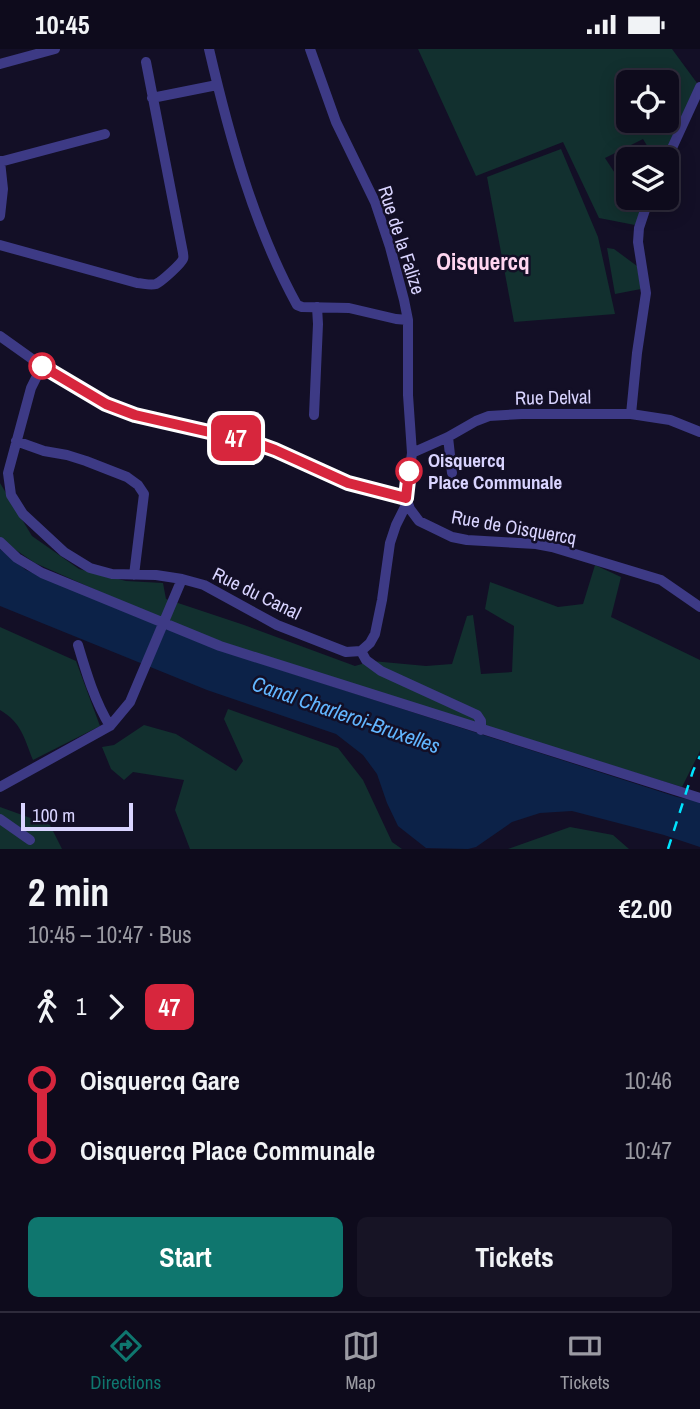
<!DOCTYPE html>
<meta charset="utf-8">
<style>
:root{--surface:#0e0b1c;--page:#171425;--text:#f1f3f6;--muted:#9b9ba3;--line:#2e2b3b;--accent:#0f766e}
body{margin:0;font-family:"Archivo Narrow",sans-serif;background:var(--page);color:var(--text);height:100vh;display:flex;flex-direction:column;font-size:26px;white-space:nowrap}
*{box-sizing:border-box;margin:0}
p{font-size:23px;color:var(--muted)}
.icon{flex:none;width:38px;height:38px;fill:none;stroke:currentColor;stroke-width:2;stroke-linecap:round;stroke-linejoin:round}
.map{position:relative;height:800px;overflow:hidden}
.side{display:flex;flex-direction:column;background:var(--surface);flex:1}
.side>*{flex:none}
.badge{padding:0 14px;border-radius:10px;font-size:24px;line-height:46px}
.buttons{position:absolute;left:616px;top:21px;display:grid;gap:14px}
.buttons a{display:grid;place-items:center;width:63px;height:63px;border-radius:10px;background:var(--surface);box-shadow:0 4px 18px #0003,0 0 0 2px var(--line);font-size:35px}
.scale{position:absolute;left:21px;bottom:18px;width:112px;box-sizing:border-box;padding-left:7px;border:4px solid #d9d4ff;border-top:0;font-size:19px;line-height:24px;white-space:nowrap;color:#d9d4ff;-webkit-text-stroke:5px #130f26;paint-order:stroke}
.map>.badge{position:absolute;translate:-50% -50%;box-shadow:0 0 0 4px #fff}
.legs{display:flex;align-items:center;gap:10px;height:77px;padding:0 28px;font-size:23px}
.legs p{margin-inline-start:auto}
.summary{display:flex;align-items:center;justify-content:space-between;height:119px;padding:0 28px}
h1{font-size:38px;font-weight:700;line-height:52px}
.button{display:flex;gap:14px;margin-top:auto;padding:14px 28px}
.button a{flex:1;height:80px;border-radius:10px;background:var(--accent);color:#fff;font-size:28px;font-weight:700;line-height:80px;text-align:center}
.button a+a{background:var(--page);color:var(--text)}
ul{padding:0 28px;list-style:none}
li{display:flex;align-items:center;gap:24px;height:70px;font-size:26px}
li i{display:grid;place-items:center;width:10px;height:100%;margin:0 9px;background:currentColor}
li i::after{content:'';width:18px;height:18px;margin:-9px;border:5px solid;border-radius:50%;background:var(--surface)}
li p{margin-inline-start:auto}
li:first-child i{background:linear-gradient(#0000 50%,currentColor 0)}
li:last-child i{background:linear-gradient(currentColor 50%,#0000 0)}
.status{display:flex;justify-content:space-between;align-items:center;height:49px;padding:0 35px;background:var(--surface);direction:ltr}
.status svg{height:19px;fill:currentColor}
.tabs{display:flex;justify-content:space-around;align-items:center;height:98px;border-top:2px solid var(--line);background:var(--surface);font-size:19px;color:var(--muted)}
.tabs a{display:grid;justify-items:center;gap:4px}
.tabs .selected{color:var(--accent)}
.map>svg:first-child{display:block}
</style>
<div class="status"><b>10:45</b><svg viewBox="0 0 49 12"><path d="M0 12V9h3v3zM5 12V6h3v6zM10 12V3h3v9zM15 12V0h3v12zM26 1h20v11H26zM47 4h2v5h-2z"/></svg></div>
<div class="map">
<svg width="700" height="800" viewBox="0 0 700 800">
<rect width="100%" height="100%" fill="#130f26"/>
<path fill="#12302f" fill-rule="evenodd" d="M418,0H672L697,34L664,110H655L643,90L605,109L626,141L628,142V149H646L635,176L599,169L563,93L476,127ZM628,33H667V72H628Z
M561,100L598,188L615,265L514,273L487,128Z
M607,199L614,200L637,217L641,240L615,245Z
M0,434L32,487L79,520L126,532L163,534L166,550L244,576L355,617L372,612L426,617L452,615L467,567L473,566L481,625L512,623L514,577L485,560L490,533L558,558L583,555L595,516L621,528L611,568L700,611V702L682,738L410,655L229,597L157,568L35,514L7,495L0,492Z
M0,578L76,612L100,677L33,711C24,689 22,674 0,661Z
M228,660L338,699L363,731L392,793L402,800H190L175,761L184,731L133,723L124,731L111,720L102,698L114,696L144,676L176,685L236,722L243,712L224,670Z
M0,758L50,776L62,800H0Z
M570,778L613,786L629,800H508Z"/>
<path fill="#0c2248" d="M0,500L26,521L219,601L677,748L700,753V798L664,786L572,762L540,764L512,773L476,798L468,800L426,799L398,777L387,754L377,725L363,706L336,685L207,641L0,557Z"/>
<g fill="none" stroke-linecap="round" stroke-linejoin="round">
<path stroke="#3d3a85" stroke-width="10" d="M209,0C229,86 254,178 297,256L302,258L349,259L396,270L408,271
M310,0L336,73L375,153L390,198L404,251L408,271V346L412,404L406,449L410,460L419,472L452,488L467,491L536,495L552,498L661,531L700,558
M0,15L55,0
M152,49L217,36
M667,110L700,38
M0,112L3,140L0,167
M0,113L105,85
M0,196L137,234C143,234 150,237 156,235C161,233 181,215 183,210C184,208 183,206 183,204L146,13
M0,287L42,317L106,355L135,366L253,393L275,401L348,434L406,449
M42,317L31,339L8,424L11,446L23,465L64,503L90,519L112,525L156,526L182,530L204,536L277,576L346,603L361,602L370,594L375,585L382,551L390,494L396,476L407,454
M631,365L637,304L646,244L638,193L639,179L649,149
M314,366L318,275L317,258
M448,388L452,424
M16,392L44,402L67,406L86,412L127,428L138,436L144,445L134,526
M412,404L448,388L476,372L489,367L522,365H631L670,371L700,383
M0,493L17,509L42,524L220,597L700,749
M78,596C86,623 95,653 110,677
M361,602L366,611L381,622L477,666L481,672V681
M0,738L110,677L130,653L182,530
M0,770L30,791"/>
<path stroke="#00e5ff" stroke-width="2.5" stroke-dasharray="10 9" stroke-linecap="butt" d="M668,800L693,722L700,707"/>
</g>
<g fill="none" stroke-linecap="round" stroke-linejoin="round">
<g stroke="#fff" stroke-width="16">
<path id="line-1" d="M42,317L106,355L135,366L253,393L275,401L348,434L406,449L409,422"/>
</g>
<use href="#line-1" stroke="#d7263d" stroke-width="10"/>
</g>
<g fill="#fff" stroke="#d7263d" stroke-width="3.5">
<circle cx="42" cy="317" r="12"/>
<circle cx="409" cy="422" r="12"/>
</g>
<g text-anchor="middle" stroke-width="5" stroke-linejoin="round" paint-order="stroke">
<g font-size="19" fill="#d9d4ff" stroke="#130f26">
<text transform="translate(402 191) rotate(72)" y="7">Rue de la Falize</text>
<text transform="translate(553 348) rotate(-1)" y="7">Rue Delval</text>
<text transform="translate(514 478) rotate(10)" y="7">Rue de Oisquercq</text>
<text transform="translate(257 544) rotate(26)" y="7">Rue du Canal</text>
</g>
<g font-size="19" font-weight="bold" fill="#d9d4ff" stroke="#130f26" text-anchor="start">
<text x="428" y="418">Oisquercq<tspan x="428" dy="22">Place Communale</tspan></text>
</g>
<g font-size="21" font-style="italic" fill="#62b6ff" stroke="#130f26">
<text transform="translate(346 666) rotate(19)" y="7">Canal Charleroi-Bruxelles</text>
</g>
<g font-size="23" font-weight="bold" fill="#ffd6f0" stroke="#130f26">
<text x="483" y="221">Oisquercq</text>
</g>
</g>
</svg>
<div class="buttons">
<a><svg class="icon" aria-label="locate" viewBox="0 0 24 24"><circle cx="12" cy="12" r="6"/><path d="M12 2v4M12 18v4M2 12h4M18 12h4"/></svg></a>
<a><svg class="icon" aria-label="layers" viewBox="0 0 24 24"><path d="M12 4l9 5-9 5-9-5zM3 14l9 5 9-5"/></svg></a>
</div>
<div class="scale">100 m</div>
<b class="badge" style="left:236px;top:389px;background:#d7263d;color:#fff">47</b>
</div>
<section class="side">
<div class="summary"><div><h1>2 min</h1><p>10:45 – 10:47 · Bus</p></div><b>€2.00</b></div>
<div class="legs"><svg class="icon" aria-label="walk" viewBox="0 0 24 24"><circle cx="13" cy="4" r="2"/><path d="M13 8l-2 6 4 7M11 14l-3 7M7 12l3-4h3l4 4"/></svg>1<svg class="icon" aria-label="forward" viewBox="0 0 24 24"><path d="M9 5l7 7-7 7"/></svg><b class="badge" style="background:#d7263d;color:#fff">47</b></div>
<ul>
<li><i style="color:#d7263d"></i><b>Oisquercq Gare</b><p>10:46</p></li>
<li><i style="color:#d7263d"></i><b>Oisquercq Place Communale</b><p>10:47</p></li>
</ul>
<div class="button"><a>Start</a><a>Tickets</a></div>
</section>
<nav class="tabs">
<a class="selected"><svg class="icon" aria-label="directions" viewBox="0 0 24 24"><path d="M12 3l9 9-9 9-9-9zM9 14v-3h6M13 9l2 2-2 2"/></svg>Directions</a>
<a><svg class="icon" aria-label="map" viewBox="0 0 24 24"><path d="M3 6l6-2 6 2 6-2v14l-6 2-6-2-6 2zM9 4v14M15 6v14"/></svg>Map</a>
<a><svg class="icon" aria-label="tickets" viewBox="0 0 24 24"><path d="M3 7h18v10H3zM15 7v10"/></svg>Tickets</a>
</nav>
